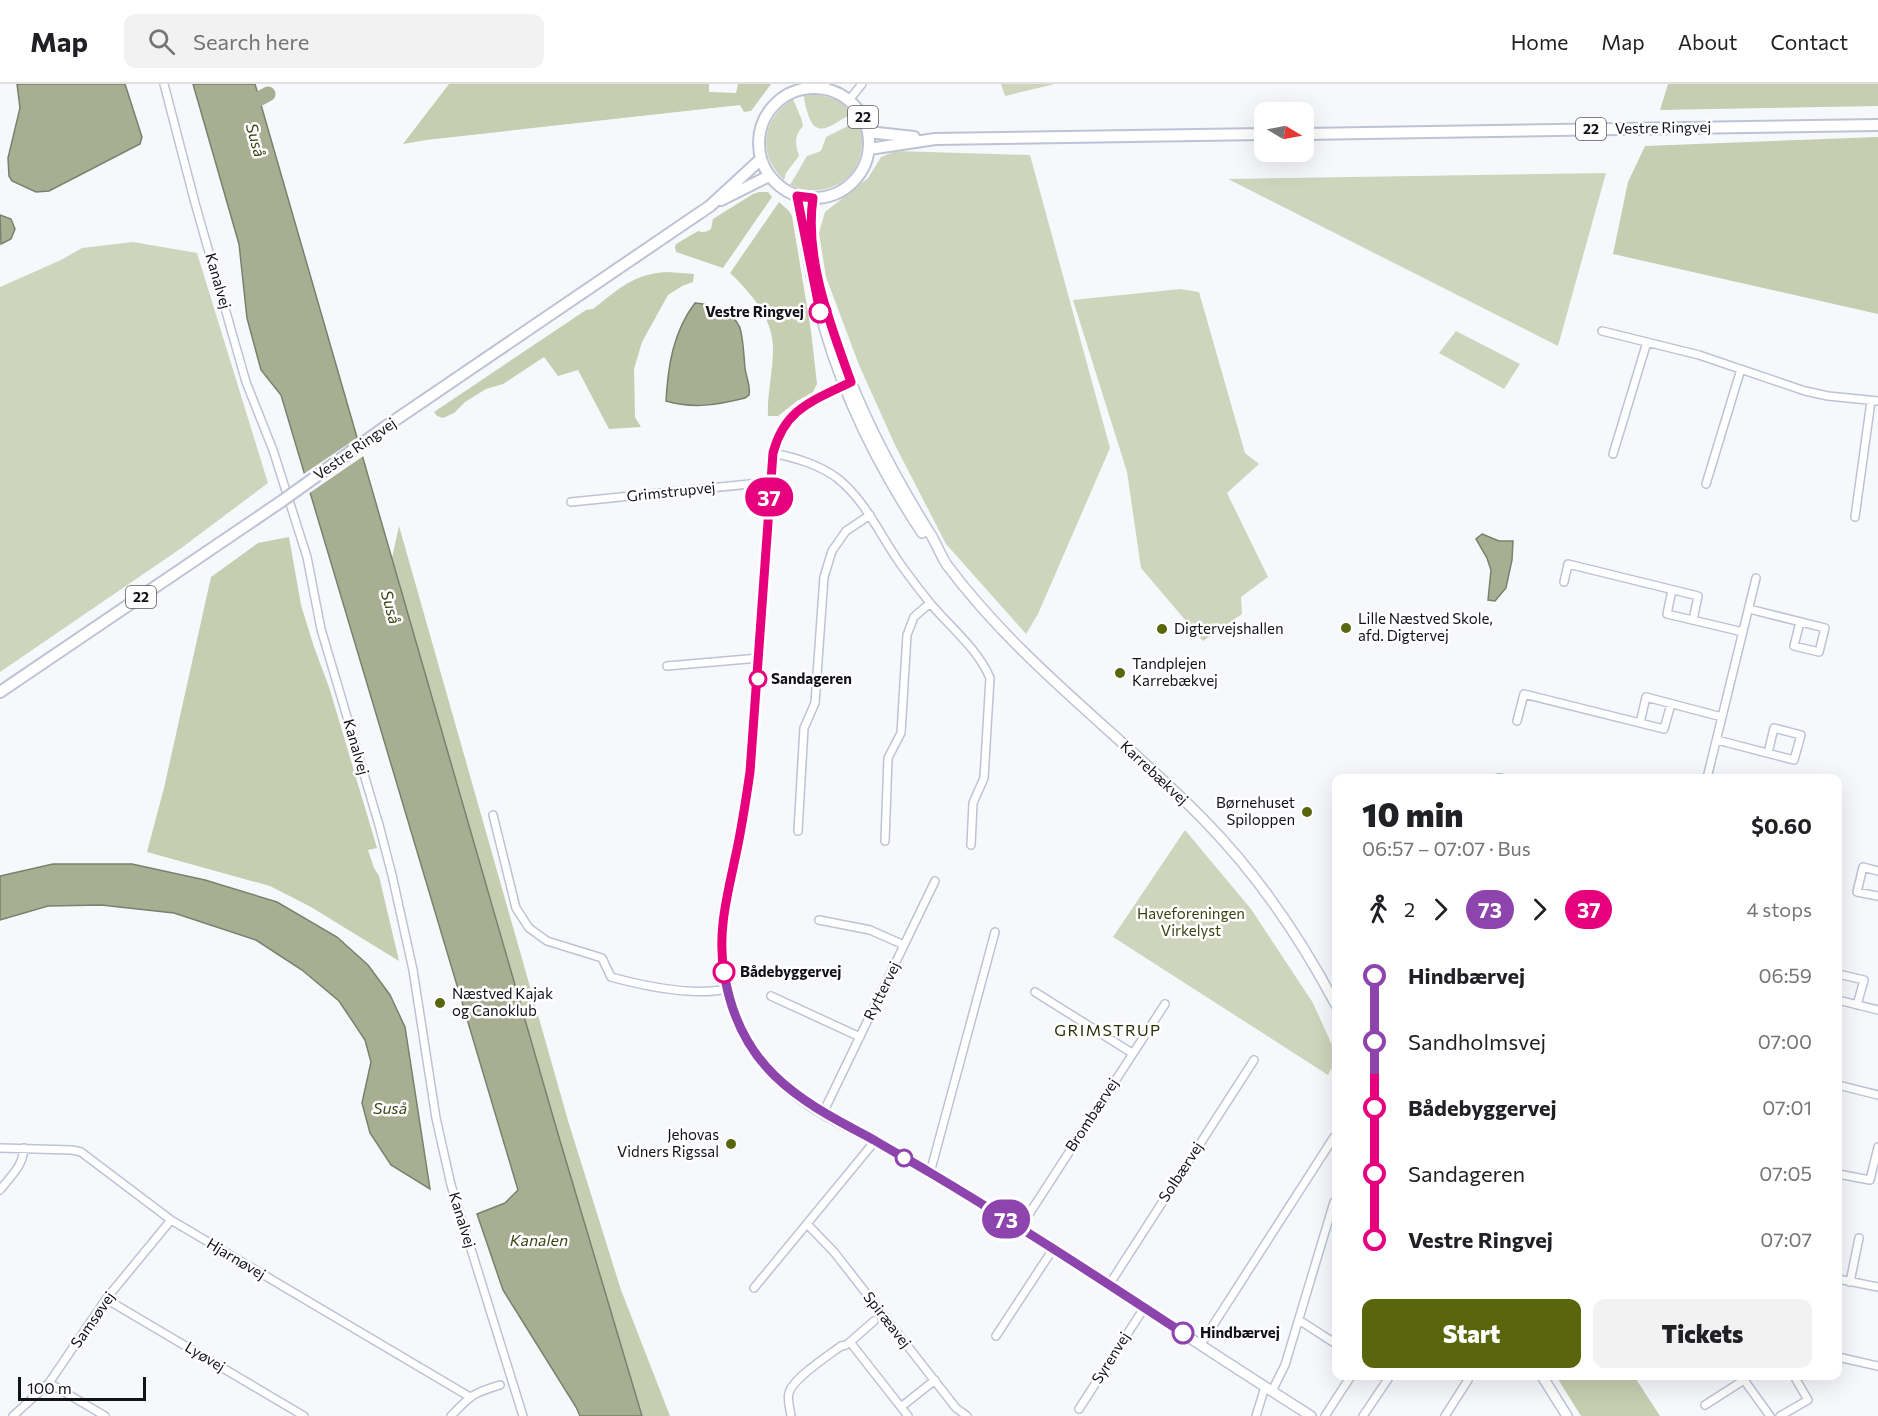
<!DOCTYPE html>
<meta charset="utf-8">
<style>
:root{--surface:#fff;--page:#f2f2f2;--text:#202124;--muted:#757577;--line:#e0e0e0;--accent:#5a660b}
body{margin:0;font-family:Commissioner,sans-serif;background:var(--page);color:var(--text);height:100vh;display:flex;flex-direction:column;font-size:22px;white-space:nowrap}
*{box-sizing:border-box;margin:0}
p{font-size:20px;color:var(--muted)}
.icon{flex:none;width:33px;height:33px;fill:none;stroke:currentColor;stroke-width:2;stroke-linecap:round;stroke-linejoin:round}
.map{position:relative;flex:1;overflow:hidden}
.sheet{position:absolute;left:1332px;top:690px;width:510px;height:606px;display:flex;flex-direction:column;background:var(--surface);border-radius:12px;box-shadow:0 6px 24px #0002}
.sheet>*{flex:none}
.badge{padding:0 12px;border-radius:20px;font-size:21px;line-height:39px}
.needle{width:39px;rotate:100deg}
.buttons{position:absolute;left:1254px;top:18px;display:grid;gap:12px}
.buttons a{display:grid;place-items:center;width:60px;height:60px;border-radius:12px;background:var(--surface);box-shadow:0 6px 24px #0002;font-size:30px}
.scale{position:absolute;left:18px;bottom:15px;width:128px;box-sizing:border-box;padding-left:6px;border:3px solid #111319;border-top:0;font-size:16px;line-height:21px;white-space:nowrap;color:#111319;-webkit-text-stroke:4px #fff;paint-order:stroke}
.map>.badge{position:absolute;translate:-50% -50%;box-shadow:0 0 0 3px #fff}
.legs{display:flex;align-items:center;gap:9px;height:66px;padding:0 30px;font-size:20px}
.legs p{margin-inline-start:auto}
.headline{display:flex;align-items:center;justify-content:space-between;height:102px;padding:0 30px}
h1{font-size:33px;font-weight:800;line-height:45px}
.action{display:flex;gap:12px;margin-top:auto;padding:12px 30px}
.action a{flex:1;height:69px;border-radius:12px;background:var(--accent);color:#fff;font-size:24px;font-weight:800;line-height:69px;text-align:center}
.action a+a{background:var(--page);color:var(--text)}
ul{padding:0 30px;list-style:none}
li{display:flex;align-items:center;gap:21px;height:66px;font-size:22px}
li i{display:grid;place-items:center;width:9px;height:100%;margin:0 8px;background:currentColor}
li i::after{content:'';width:15px;height:15px;margin:-8px;border:4px solid;border-radius:50%;background:var(--surface)}
li p{margin-inline-start:auto}
li:first-child i{background:linear-gradient(#0000 50%,currentColor 0)}
li:last-child i{background:linear-gradient(currentColor 50%,#0000 0)}
header{display:flex;align-items:center;gap:36px;box-sizing:border-box;height:84px;padding:0 30px;background:var(--surface);border-bottom:2px solid var(--line)}
header strong{font-size:28px}
nav{display:flex;gap:33px;margin-inline-start:auto;font-size:21px}
.search{width:420px;height:54px;background:var(--page);display:flex;align-items:center;gap:15px;box-sizing:border-box;padding:0 21px;border-radius:12px;color:var(--muted);font-size:22px}
.map>svg:first-child{display:block}
</style>
<header>
<strong>Map</strong>
<div class="search"><svg class="icon" aria-label="search" viewBox="0 0 24 24"><circle cx="10" cy="10" r="6"/><path d="M15 15l6 6"/></svg>Search here</div>
<nav><a>Home</a><a>Map</a><a>About</a><a>Contact</a></nav>
</header>
<div class="map">
<svg width="1878" height="1332" viewBox="0 0 1878 1332">
<rect width="100%" height="100%" fill="#f7f8fc"/>
<path fill="#cfd5bc" d="M1001,0H1055L1005,12Z
M815,10L838,16L853,30C834,37 817,59 808,30C806,24 804,18 804,12Z
M793,15L801,34L803,42C794,53 795,59 799,72L786,89L784,96C757,71 761,35 793,15Z
M856,38C861,43 863,51 862,59C861,98 823,116 790,101L807,72L821,67L826,53Z
M896,67L1030,71L1110,364L1038,530L1026,550L946,460L895,361L859,281L826,193L819,149L825,128L868,94L881,73Z
M1606,89L1558,262L1228,95Z
M133,158L197,169L268,399L180,465L0,588V203L61,176L82,164Z
M1180,205L1199,208L1245,369L1259,380L1227,409L1268,493L1241,513L1242,530L1203,557L1141,484L1127,388L1073,216Z
M1456,247L1520,280L1504,305L1439,269Z
M1185,746L1251,825L1313,919L1336,970V976L1328,991L1113,853Z"/>
<path fill="#c6cdb0" d="M449,0H709V8L736,9L738,0H771L751,27L744,28L740,21L426,56L403,60Z
M1668,0H1878V22L1660,26Z
M1878,53V230L1613,170L1628,98L1645,62Z
M759,108H768L772,113L723,184L676,168L675,163L676,160L698,147C703,149 707,148 711,145L713,135L753,110Z
M779,118L789,127L792,132L811,247L817,300L813,308L797,317L778,332H768C767,310 773,288 773,265C773,234 751,209 730,189Z
M667,188L694,190L693,198L682,202L668,211L642,258L634,285L635,333L641,343L609,345L578,286L558,292L544,273L503,300L486,305L465,318L454,329L443,334L437,332L434,328L586,226L593,225C619,205 633,190 667,188Z
M399,442L569,1040L621,1206L670,1332H642L558,1050L392,474Z
M289,453L301,521L314,563L329,603L377,764L368,766L374,784L379,792L399,877L311,823L270,802L147,768L164,704L211,493L258,459Z
M1556,1292H1634L1660,1332H1581Z"/>
<path fill="#a8ae92" stroke="#7b806e" stroke-width="1.5" d="M17,0H125L142,53L140,60L49,107L36,108L12,97L9,92L8,74L20,24Z
M193,0H255L558,1050L642,1332H580L576,1323L503,1206L477,1130L505,1119L518,1106L281,311L261,286L247,234L239,160Z
M0,131L11,135L15,145L11,155L1,160Z
M695,219C709,220 732,227 739,242C743,248 744,275 745,284C746,294 751,301 749,311L745,314C717,321 693,325 666,317C668,282 673,248 695,219Z
M1482,450L1499,457H1513L1512,476L1506,504L1495,517L1488,516L1491,486L1487,474L1476,455Z
M53,780H132L205,796L277,818L337,853L368,881L390,911L405,943L430,1105L391,1081L370,1049L362,1019L371,978L365,956L339,917L302,886L256,856L174,829L101,821L48,822L0,836V792Z"/>
<path fill="#f7f8fc" d="M360,352L365,371L308,410L302,391Z"/>
<g fill="none" stroke-linecap="round" stroke-linejoin="round">
<path stroke="#a8ae92" stroke-width="15" d="M242,24L268,10"/>
<g stroke="#bdc3d5" stroke-width="10">
<path id="minor" d="M164,0L195,119L246,298L273,366L307,473L321,545L379,741L392,791L413,886L436,1034L451,1101L523,1332
M849,16L862,0
M1602,247L1699,271L1805,307L1828,312L1878,317
M773,369C796,374 818,380 837,394C864,415 878,447 897,475C907,490 919,505 930,519C950,543 978,565 990,594L984,694L973,719L971,761
M1613,370L1647,258
M1706,400L1741,285
M571,418L770,398
M1855,433L1871,317
M1564,498L1568,480L1698,512L1693,536
M1672,506L1667,530L1743,548
M1749,525L1825,544L1819,568L1794,562L1800,538
M667,582L759,574
M1517,637L1524,610L1664,645L1671,620
M1640,639L1646,613L1722,633
M1717,656L1794,676L1801,651L1774,644L1768,669
M1498,694H1501
M1707,694L1756,494
M493,731L516,824L529,844L547,857L602,874L611,893C644,902 693,912 727,905
M798,747L804,644L815,619L824,493L832,467L846,447L870,431
M885,757L888,674L901,649L907,551L914,533L930,519
M1878,787L1863,783L1857,808L1878,812
M819,836L870,846L904,861
M1838,892V890L1864,896L1857,921
M1035,908L1132,969
M771,912L860,953
M1838,916L1878,926
M1838,1001L1878,1011
M823,1029L935,797
M0,1064L72,1066L81,1068L171,1136L470,1313
M930,1089L995,848
M1838,1090L1870,1096L1878,1063
M0,1106C11,1092 23,1082 24,1064
M807,1140L834,1168L956,1324L967,1332
M1020,1144L1165,920
M1838,1195L1878,1203
M1850,1198L1859,1154
M1109,1201L1254,976
M754,1204L875,1057
M106,1215L304,1332
M1299,1236L1336,1260
M996,1252L1053,1165
M850,1258L874,1237
M1201,1260L1334,1053
M1838,1273L1878,1282
M49,1299L105,1332
M1272,1307L1285,1281L1334,1118L1336,1121
M1705,1321L1744,1296L1770,1332
M901,1323L935,1296
M1079,1325L1144,1224
M13,1332L49,1299L106,1215L171,1136
M451,1332C471,1311 473,1309 500,1301
M791,1332C790,1324 787,1316 789,1309C792,1295 829,1271 841,1262L846,1261L850,1258L908,1332
M1256,1332L1265,1303
M1325,1332L1351,1292
M1363,1332L1390,1292
M1445,1332L1468,1296
M1780,1332L1808,1316L1794,1292"/>
</g>
<g stroke="#bdc3d5" stroke-width="12">
<path id="tertiary" d="M797,112L812,195
M813,114C806,168 825,224 842,274C864,336 896,395 931,451C937,461 941,472 947,481C1020,579 1120,650 1204,736C1257,790 1301,855 1336,921
M818,220C838,303 875,378 922,449
M851,298C813,316 785,324 773,369L750,688C746,715 742,742 736,768C732,787 727,806 724,825C718,861 722,899 736,933C748,965 771,991 797,1012C821,1031 849,1043 876,1058C912,1078 948,1100 983,1121C1094,1189 1201,1263 1311,1332
M1542,1292L1567,1332"/>
</g>
<g stroke="#bdc3d5" stroke-width="14">
<path id="secondary" d="M824,0L825,4
M807,4V0"/>
</g>
<g stroke="#bdc3d5" stroke-width="14">
<path id="primary" d="M759 59a55 55 0 1 1 110 0a55 55 0 1 1-110 0Z
M868,48L914,53
M1304,50L1878,41
M869,65L935,55L1264,50
M721,116L769,92
M385,343L710,122L761,75
M0,608L282,417"/>
</g>
<use href="#minor" stroke="#fff" stroke-width="7"/>
<use href="#tertiary" stroke="#fff" stroke-width="9"/>
<use href="#secondary" stroke="#fff" stroke-width="10"/>
<use href="#primary" stroke="#fff" stroke-width="10"/>
<g stroke="#bdc3d5" stroke-width="14" stroke-linecap="butt">
<path id="primary-bridge" d="M282,417L385,343"/>
</g>
<use href="#primary-bridge" stroke="#fff" stroke-width="10"/>
</g>
<g fill="none" stroke-linecap="round" stroke-linejoin="round">
<g stroke="#fff" stroke-width="14">
<path id="line-1" d="M724,888C730,927 746,964 775,992C804,1020 839,1037 874,1056C892,1067 911,1077 929,1088C1015,1139 1099,1194 1183,1249"/>
</g>
<g stroke="#fff" stroke-width="14">
<path id="line-2" d="M724,888C717,847 728,809 736,770C742,743 746,715 750,688L773,369C785,324 813,317 851,298C831,242 804,175 813,114L797,112L820,228"/>
</g>
<use href="#line-1" stroke="#8e44ad" stroke-width="9"/>
<use href="#line-2" stroke="#e6007e" stroke-width="9"/>
</g>
<g fill="#fff" stroke="#e6007e" stroke-width="3">
<circle cx="820" cy="228" r="10"/>
<circle cx="758" cy="595" r="8"/>
<circle cx="724" cy="888" r="10"/>
</g>
<g fill="#5a660b" stroke="#fff" stroke-width="2">
<circle cx="1346" cy="544" r="6"/>
<circle cx="1162" cy="545" r="6"/>
<circle cx="1120" cy="589" r="6"/>
<circle cx="1307" cy="728" r="6"/>
<circle cx="440" cy="919" r="6"/>
<circle cx="731" cy="1060" r="6"/>
</g>
<g fill="#fff" stroke="#8e44ad" stroke-width="3">
<circle cx="904" cy="1074" r="8"/>
<circle cx="1183" cy="1249" r="10"/>
</g>
<g text-anchor="middle" stroke-width="5" stroke-linejoin="round" paint-order="stroke">
<g fill="#fff" stroke="#585a5e" stroke-width="1.5">
<rect x="848" y="22" width="30" height="22" rx="4.5"/>
<rect x="1576" y="34" width="30" height="22" rx="4.5"/>
<rect x="126" y="502" width="30" height="22" rx="4.5"/>
</g>
<g font-size="14" font-weight="bold" fill="#111319">
<text x="863" y="38">22</text>
<text x="1591" y="50">22</text>
<text x="141" y="518">22</text>
</g>
<g font-size="15" fill="#111319" stroke="#fff">
<text transform="translate(1663 44) rotate(-1)" y="5">Vestre Ringvej</text>
<text transform="translate(218 197) rotate(74)" y="5">Kanalvej</text>
<text transform="translate(355 365) rotate(-35)" y="5">Vestre Ringvej</text>
<text transform="translate(671 408) rotate(-6)" y="5">Grimstrupvej</text>
<text transform="translate(356 663) rotate(74)" y="5">Kanalvej</text>
<text transform="translate(1154 689) rotate(43)" y="5">Karrebækvej</text>
<text transform="translate(882 907) rotate(-64)" y="5">Ryttervej</text>
<text transform="translate(1092 1031) rotate(-57)" y="5">Brombærvej</text>
<text transform="translate(1181 1088) rotate(-57)" y="5">Solbærvej</text>
<text transform="translate(462 1136) rotate(73)" y="5">Kanalvej</text>
<text transform="translate(236 1175) rotate(31)" y="5">Hjarnøvej</text>
<text transform="translate(93 1236) rotate(-55)" y="5">Samsøvej</text>
<text transform="translate(887 1236) rotate(52)" y="5">Spiræavej</text>
<text transform="translate(205 1273) rotate(31)" y="5">Lyøvej</text>
<text transform="translate(1111 1274) rotate(-58)" y="5">Syrenvej</text>
</g>
<g font-size="15" font-weight="bold" fill="#111319" stroke="#fff" text-anchor="start">
<text x="804" y="233" text-anchor="end">Vestre Ringvej</text>
<text x="771" y="600">Sandageren</text>
<text x="740" y="893">Bådebyggervej</text>
<text x="1200" y="1254">Hindbærvej</text>
</g>
<g font-size="15" fill="#111319" stroke="#fff" text-anchor="start">
<text x="1358" y="540">Lille Næstved Skole,<tspan x="1358" dy="17">afd. Digtervej</tspan></text>
<text x="1174" y="550">Digtervejshallen</text>
<text x="1132" y="585">Tandplejen<tspan x="1132" dy="17">Karrebækvej</tspan></text>
<text x="1295" y="724" text-anchor="end">Børnehuset<tspan x="1295" dy="17">Spiloppen</tspan></text>
<text x="452" y="915">Næstved Kajak<tspan x="452" dy="17">og Canoklub</tspan></text>
<text x="719" y="1056" text-anchor="end">Jehovas<tspan x="719" dy="17">Vidners Rigssal</tspan></text>
</g>
<g font-size="15" fill="#39410f" stroke="#fff">
<text x="1191" y="835">Haveforeningen<tspan x="1191" dy="17">Virkelyst</tspan></text>
</g>
<g font-size="16" font-style="italic" fill="#3d4515" stroke="#fff">
<text transform="translate(256 56) rotate(74)" y="6">Suså</text>
<text transform="translate(391 523) rotate(74)" y="6">Suså</text>
<text x="390" y="1030">Suså</text>
<text x="539" y="1162">Kanalen</text>
</g>
<g font-size="16" letter-spacing="1.5" fill="#282e06" stroke="#fff">
<text x="1108" y="952">GRIMSTRUP</text>
</g>
</g>
</svg>
<div class="buttons">
<a><svg class="needle" viewBox="-14 -14 28 28"><path d="M0-13l5 13h-10z" fill="#e53935"/><path d="M0 13l5-13h-10z" fill="#757577"/></svg></a>
</div>
<div class="scale">100 m</div>
<b class="badge" style="left:1006px;top:1135px;background:#8e44ad;color:#fff">73</b>
<b class="badge" style="left:769px;top:413px;background:#e6007e;color:#fff">37</b>
<section class="sheet">
<div class="headline"><div><h1>10 min</h1><p>06:57 – 07:07 · Bus</p></div><b>$0.60</b></div>
<div class="legs"><svg class="icon" aria-label="walk" viewBox="0 0 24 24"><circle cx="13" cy="4" r="2"/><path d="M13 8l-2 6 4 7M11 14l-3 7M7 12l3-4h3l4 4"/></svg>2<svg class="icon" aria-label="forward" viewBox="0 0 24 24"><path d="M9 5l7 7-7 7"/></svg><b class="badge" style="background:#8e44ad;color:#fff">73</b><svg class="icon" aria-label="forward" viewBox="0 0 24 24"><path d="M9 5l7 7-7 7"/></svg><b class="badge" style="background:#e6007e;color:#fff">37</b><p>4 stops</p></div>
<ul>
<li><i style="color:#8e44ad"></i><b>Hindbærvej</b><p>06:59</p></li>
<li><i style="color:#8e44ad"></i><span>Sandholmsvej</span><p>07:00</p></li>
<li><i style="color:#e6007e"></i><b>Bådebyggervej</b><p>07:01</p></li>
<li><i style="color:#e6007e"></i><span>Sandageren</span><p>07:05</p></li>
<li><i style="color:#e6007e"></i><b>Vestre Ringvej</b><p>07:07</p></li>
</ul>
<div class="action"><a>Start</a><a>Tickets</a></div>
</section>
</div>
